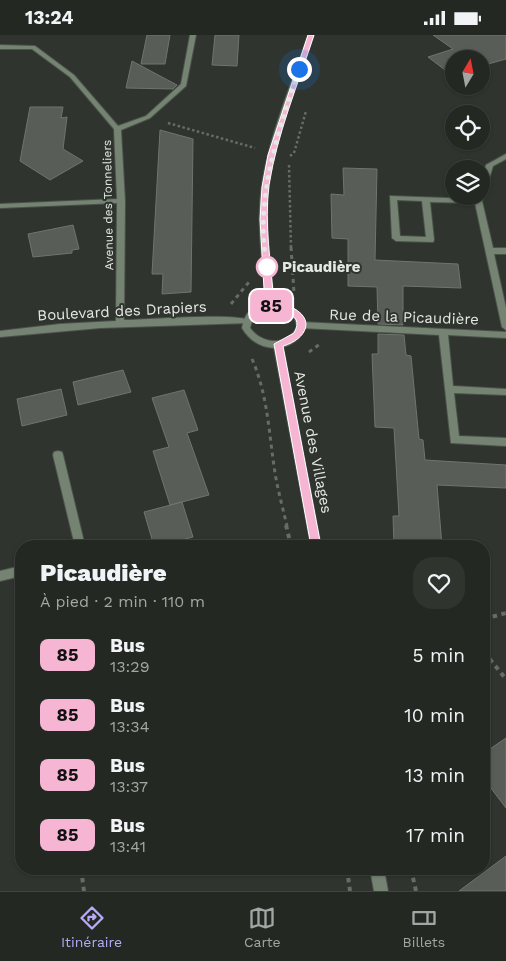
<!DOCTYPE html>
<html lang="fr">
<meta charset="utf-8">
<style>
:root{--surface:#232822;--page:#2f342f;--text:#f1f3f6;--muted:#a3a6a5;--line:#404440;--accent:#b7abf8}
body{margin:0;font-family:"Work Sans",sans-serif;background:var(--page);color:var(--text);height:100vh;display:flex;flex-direction:column;font-size:19px;white-space:nowrap}
*{box-sizing:border-box;margin:0}
p{font-size:16px;color:var(--muted)}
.icon{flex:none;width:28px;height:28px;fill:none;stroke:currentColor;stroke-width:2;stroke-linecap:round;stroke-linejoin:round}
.map{position:relative;flex:1;overflow:hidden}
.side{position:absolute;left:15px;top:505px;width:475px;height:335px;display:flex;flex-direction:column;background:var(--surface);border-radius:20px;box-shadow:0 1px 4px #0004,0 0 0 1px var(--line)}
.side>*{flex:none}
.badge{padding:0 10px;border-radius:8px;font-size:18px;line-height:32px}
.needle{width:32px;rotate:10deg}
.fabs{position:absolute;left:445px;top:15px;display:grid;gap:10px}
.fabs a{display:grid;place-items:center;width:45px;height:45px;border-radius:50%;background:var(--surface);box-shadow:0 1px 4px #0004,0 0 0 1px var(--line);font-size:25px}
.you{position:absolute;width:25px;height:25px;margin:-12px;border:4px solid #fff;border-radius:50%;background:#1a73e8;box-shadow:0 0 0 8px #1a73e833}
.map>.badge{position:absolute;translate:-50% -50%;box-shadow:0 0 0 2px #fff}
.round{display:grid;place-items:center;flex:none;width:52px;height:52px;border-radius:20px;background:var(--page)}
.headline{display:flex;align-items:center;justify-content:space-between;height:85px;padding:0 25px}
h1{font-size:24px;font-weight:800;line-height:38px}
ul{padding:0;list-style:none}
li{display:flex;align-items:center;gap:15px;height:60px;padding:0 25px}
li div{flex:1}
li b{display:block;font-size:19px}
li em{font-style:normal}
li .badge{min-width:55px;font-weight:700;text-align:center}
.status{display:flex;justify-content:space-between;align-items:center;height:35px;padding:0 25px;background:var(--surface);direction:ltr}
.status svg{height:14px;fill:currentColor}
.dock{display:flex;justify-content:space-around;align-items:center;height:70px;border-top:1px solid var(--line);background:var(--surface);font-size:14px;color:var(--muted)}
.dock a{display:grid;justify-items:center;gap:2px}
.dock .active{color:var(--accent)}
.map>svg:first-child{display:block}
</style>
<div class="status"><b>13:24</b><svg viewBox="0 0 49 12"><path d="M0 12V9h3v3zM5 12V6h3v6zM10 12V3h3v9zM15 12V0h3v12zM26 1h20v11H26zM47 4h2v5h-2z"/></svg></div>
<div class="map">
<svg width="506" height="856" viewBox="0 0 506 856">
<rect width="100%" height="100%" fill="#2f352e"/>
<path fill="#585e57" stroke="#6f756e" d="M147,0H170L165,29H141Z
M215,0H239L237,31L212,30Z
M433,0H506V24L481,31V24H454L453,41L428,22L453,14Z
M132,26L177,50L173,54L126,53Z
M30,72H63L61,83L67,82L63,114L83,126L50,145L20,126Z
M160,95L193,104L191,257L162,259L163,239H152Z
M343,133L377,134L375,225L458,229L461,253L403,251V290L378,289L377,252L348,251V204L332,203L331,159L344,160Z
M73,190L79,214L72,215V218L33,222L28,199Z
M378,299L404,300L406,320L411,321L419,404L423,405L425,425L506,430V453L437,450L442,511H394L393,481H399L394,393L375,392L372,319H378Z
M123,335L131,357L78,370L73,347Z
M61,354L67,380L22,391L17,364Z
M184,355L198,395L187,398L209,460L170,470L153,416L169,412L152,363Z
M182,467L193,502L185,504L187,511H154L144,477Z
M506,703V773L484,744V718Z
M506,821V856H459Z"/>
<g fill="none" stroke-linecap="round" stroke-linejoin="round">
<g stroke="#4c524b" stroke-width="2">
<path id="minor" d="M190,0H196L186,51L150,83L121,95L125,166L124,285C143,285 241,277 250,286L249,288L100,293L0,302V296L60,289L116,286L117,168L0,173V169L117,164L114,94L70,42L32,14H0V10L35,11L74,40L118,91L146,81L181,49Z
M506,119V124L493,131L485,157L481,159V145L486,130Z
M481,160L484,162L482,166L493,213H506V219H494L506,273V295L502,292L475,168L430,167L434,205L433,207L396,206L392,203L390,161L475,164L477,161ZM397,165L422,166L426,202L400,201Z
M301,287L506,297V303L448,300L453,351L506,354V360L454,358L459,401L506,403V411L451,408L439,300L301,293L297,290Z
M58,416L62,417L63,420L85,511H75L53,420L54,417Z
M21,531V541L0,546V536Z"/>
</g>
<g stroke="#4c524b" stroke-width="2">
<path id="tertiary" d="M308,0H314C298,48 276,100 269,150C264,187 271,231 274,268C282,270 290,271 297,276C315,288 300,308 283,312L321,511H311L274,313C260,312 249,305 242,293C245,278 250,272 266,269C263,231 256,188 262,150C269,101 292,48 308,0ZM270,274L285,277L295,284L297,292C287,312 262,309 250,293L253,283L264,275Z
M370,834H384L388,856H374Z"/>
</g>
<path stroke="#676c66" stroke-width="2.5" stroke-dasharray="2.5 2.5" stroke-linecap="butt" d="M168,88L255,113
M290,121L294,118L306,76
M289,130L291,213"/>
<path stroke="#676c66" stroke-width="3" stroke-dasharray="4 4" stroke-linecap="butt" d="M291,212L294,258
M231,269L249,247
M309,317L320,309
M252,324C268,360 269,400 275,438C278,456 283,474 287,491"/>
<path stroke="#676c66" stroke-width="4" stroke-dasharray="4.5 4.5" stroke-linecap="butt" d="M286,490L291,511
M484,584L506,578
M484,617L506,644
M81,834L84,856
M347,834L350,856
M411,834L416,856"/>
<use href="#minor" fill="#758472" fill-rule="evenodd"/>
<use href="#tertiary" fill="#758472" fill-rule="evenodd"/>
</g>
<path fill="#f5b5d3" stroke="#fff" d="M308,0H314C298,49 277,99 269,150C264,189 271,230 274,268C278,269 285,269 289,271C317,283 307,304 283,311L321,511L316,516L311,511L274,309L294,298C307,275 274,278 265,271L260,184L262,152L268,120Z"/>
<g fill="none" stroke-linecap="round" stroke-linejoin="round">
<path stroke="#e5e8e4" stroke-width="5" stroke-dasharray="0 9" d="M267,232C254,164 278,99 299,34"/>
</g>
<circle fill="#fff" stroke="#f5b5d3" stroke-width="2.5" cx="267" cy="232" r="10"/>
<g text-anchor="middle" stroke-width="4" stroke-linejoin="round" paint-order="stroke">
<g font-size="12" fill="#e5e8e4" stroke="#2f352e">
<text transform="translate(108 170) rotate(-91)" y="4">Avenue des Tonneliers</text>
</g>
<g font-size="15" font-weight="bold" fill="#e5e8e4" stroke="#2f352e" text-anchor="start">
<text x="282" y="237">Picaudière</text>
</g>
<g font-size="15" fill="#e5e8e4" stroke="#2f352e">
<text transform="translate(122 276) rotate(-3)" y="5">Boulevard des Drapiers</text>
<text transform="translate(404 282) rotate(2)" y="5">Rue de la Picaudière</text>
<text transform="translate(313 407) rotate(79)" y="5">Avenue des Villages</text>
</g>
</g>
</svg>
<div class="fabs">
<a><svg class="needle" viewBox="-14 -14 28 28"><path d="M0-13l5 13h-10z" fill="#e53935"/><path d="M0 13l5-13h-10z" fill="#a3a6a5"/></svg></a>
<a><svg class="icon" aria-label="locate" viewBox="0 0 24 24"><circle cx="12" cy="12" r="6"/><path d="M12 2v4M12 18v4M2 12h4M18 12h4"/></svg></a>
<a><svg class="icon" aria-label="layers" viewBox="0 0 24 24"><path d="M12 4l9 5-9 5-9-5zM3 14l9 5 9-5"/></svg></a>
</div>
<div class="you" style="left:299px;top:34px"></div>
<b class="badge" style="left:271px;top:271px;background:#f5b5d3;color:#111">85</b>
<section class="side">
<div class="headline"><div><h1>Picaudière</h1><p>À pied · 2 min · 110 m</p></div><a class="round"><svg class="icon" aria-label="heart" viewBox="0 0 24 24"><path d="M12 20l-8-8c-3-5 5-10 8-4 3-6 11-1 8 4z"/></svg></a></div>
<ul>
<li><span class="badge" style="background:#f5b5d3;color:#111">85</span><div><b>Bus</b><p>13:29</p></div><em>5 min</em></li>
<li><span class="badge" style="background:#f5b5d3;color:#111">85</span><div><b>Bus</b><p>13:34</p></div><em>10 min</em></li>
<li><span class="badge" style="background:#f5b5d3;color:#111">85</span><div><b>Bus</b><p>13:37</p></div><em>13 min</em></li>
<li><span class="badge" style="background:#f5b5d3;color:#111">85</span><div><b>Bus</b><p>13:41</p></div><em>17 min</em></li>
</ul>
</section>
</div>
<nav class="dock">
<a class="active"><svg class="icon" aria-label="directions" viewBox="0 0 24 24"><path d="M12 3l9 9-9 9-9-9zM9 14v-3h6M13 9l2 2-2 2"/></svg>Itinéraire</a>
<a><svg class="icon" aria-label="map" viewBox="0 0 24 24"><path d="M3 6l6-2 6 2 6-2v14l-6 2-6-2-6 2zM9 4v14M15 6v14"/></svg>Carte</a>
<a><svg class="icon" aria-label="tickets" viewBox="0 0 24 24"><path d="M3 7h18v10H3zM15 7v10"/></svg>Billets</a>
</nav>
